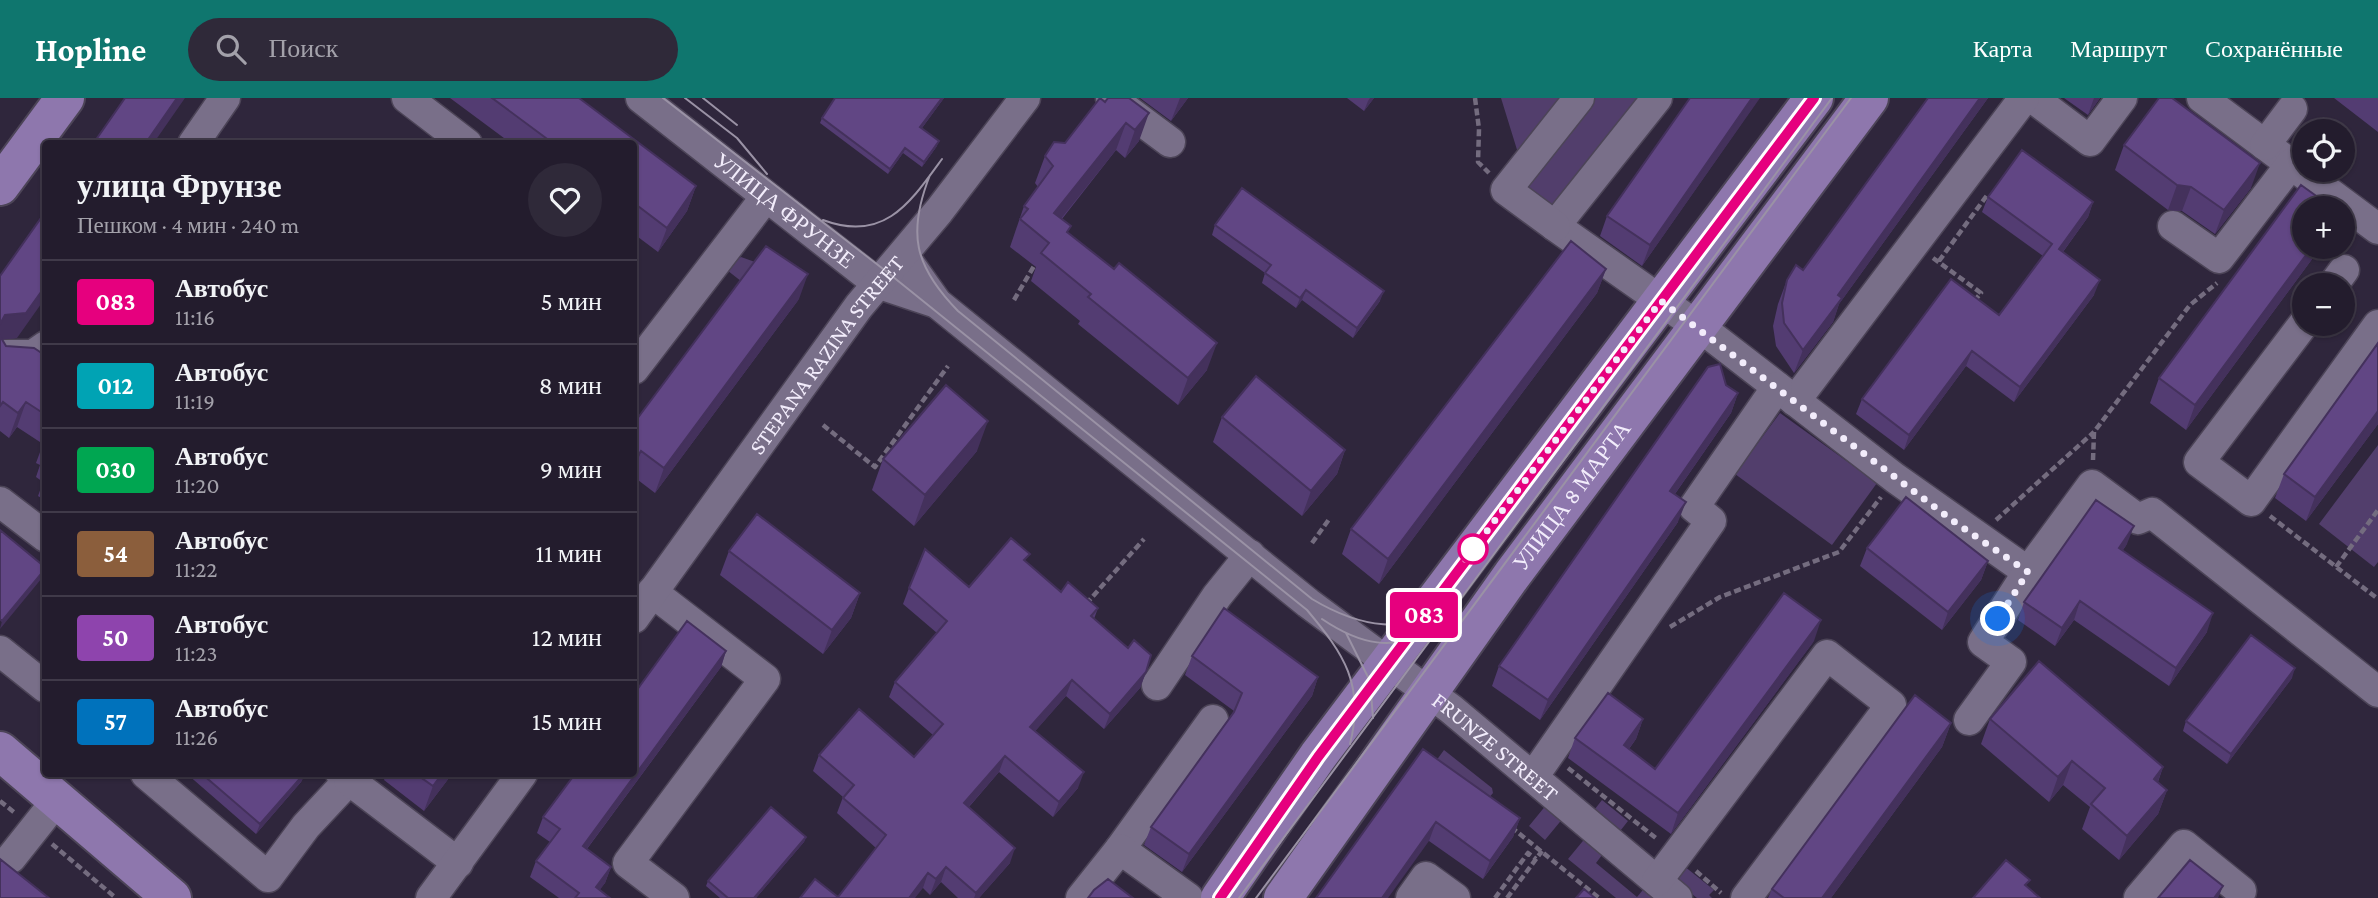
<!DOCTYPE html>
<html lang="ru">
<meta charset="utf-8">
<style>
:root{--surface:#231c2d;--page:#2f2939;--text:#f1f3f6;--muted:#a3a1aa;--line:#403a49;--accent:#0f766e}
body{margin:0;font-family:"Crimson Pro",serif;background:var(--page);color:var(--text);height:100vh;display:flex;flex-direction:column;font-size:26px;white-space:nowrap}
*{box-sizing:border-box;margin:0}
p{font-size:23px;color:var(--muted)}
.icon{flex:none;width:38px;height:38px;fill:none;stroke:currentColor;stroke-width:2;stroke-linecap:round;stroke-linejoin:round}
.map{position:relative;flex:1;overflow:hidden}
.drawer{position:absolute;left:42px;top:42px;width:595px;height:637px;display:flex;flex-direction:column;background:var(--surface);border-radius:7px;box-shadow:0 2px 5px #0004,0 0 0 2px var(--line)}
.drawer>*{flex:none}
.badge{padding:0 14px;border-radius:5px;font-size:24px;line-height:46px}
.buttons{position:absolute;left:2292px;top:21px;display:grid;gap:14px}
.buttons a{display:grid;place-items:center;width:63px;height:63px;border-radius:50%;background:var(--surface);box-shadow:0 2px 5px #0004,0 0 0 2px var(--line);font-size:35px}
.you{position:absolute;width:35px;height:35px;margin:-18px;border:5px solid #fff;border-radius:50%;background:#1a73e8;box-shadow:0 0 0 10px #1a73e833}
.map>.badge{position:absolute;translate:-50% -50%;box-shadow:0 0 0 4px #fff}
.round{display:grid;place-items:center;flex:none;width:74px;height:74px;border-radius:37px;background:var(--page)}
.head{display:flex;align-items:center;justify-content:space-between;height:119px;padding:0 35px}
h1{font-size:33px;font-weight:700;line-height:52px}
ul{padding:0;list-style:none}
li{display:flex;align-items:center;gap:21px;height:84px;padding:0 35px;border-top:2px solid var(--line)}
li div{flex:1}
li b{display:block;font-size:26px}
li em{font-style:normal}
li .badge{min-width:77px;font-weight:700;text-align:center}
header{display:flex;align-items:center;gap:42px;box-sizing:border-box;height:98px;padding:0 35px;background:var(--accent);color:#fff}
header strong{font-size:33px}
nav{display:flex;gap:38px;margin-inline-start:auto;font-size:24px}
.search{width:490px;height:63px;background:var(--page);display:flex;align-items:center;gap:18px;box-sizing:border-box;padding:0 24px;border-radius:38px;color:var(--muted);font-size:26px}
.map>svg:first-child{display:block}
</style>
<header>
<strong>Hopline</strong>
<div class="search"><svg class="icon" aria-label="search" viewBox="0 0 24 24"><circle cx="10" cy="10" r="6"/><path d="M15 15l6 6"/></svg>Поиск</div>
<nav><a>Карта</a><a>Маршрут</a><a>Сохранённые</a></nav>
</header>
<div class="map">
<svg width="2378" height="800" viewBox="0 0 2378 800">
<rect width="100%" height="100%" fill="#2f263c"/>
<path fill="#523e6c" d="M1501,0H1563L1518,55Z
M1582,0H1651L1554,123L1510,91Z
M741,159L755,164L746,187L723,169Z
M1780,315L1877,385L1832,447L1735,376Z
M2378,347V464L2374,469L2319,426Z
M1444,652L1492,690L1493,695L1487,702L1436,663Z
M1602,702L1628,723L1617,737L1591,716Z
M1547,706L1564,719L1545,742L1529,728Z
M1587,738L1605,753L1596,765L1637,799L1647,787L1660,800H1616L1568,761Z
M1679,764L1714,792L1709,797L1712,800H1697L1668,777Z"/>
<g fill="none" stroke-linecap="round" stroke-linejoin="round">
<g stroke="#4c4457" stroke-width="33">
<g id="minor">
<path d="M407,0L467,46"/>
<path id="s1" d="M641,0L877,185L937,205"/>
<path d="M1111,0L1170,44"/>
<path d="M1657,0L1555,128L1714,240L1895,380L2028,474"/>
<path d="M2033,0L2090,43L2122,0"/>
<path d="M2202,0L2378,131"/>
<path d="M193,46L225,0"/>
<path d="M2265,47L2292,11"/>
<path d="M1555,128L1506,92L1579,0"/>
<path d="M2173,128L2219,160L2291,66"/>
<path id="s2" d="M903,157L937,205L1308,505L1451,611L1677,800"/>
<path d="M2333,187L2344,172"/>
<path d="M2305,224L2199,364L2251,403L2378,227"/>
<path d="M5,257H33L46,248"/>
<path d="M634,271L765,100"/>
<path d="M1795,303L2024,0"/>
<path d="M0,404L46,439"/>
<path d="M652,494L765,581L628,765L674,800"/>
<path id="s3" d="M634,520L859,208L939,113L1025,0"/>
<path d="M0,553L45,589"/>
<path d="M1157,587L1217,498L1250,457"/>
<path d="M1969,622L2011,564L1983,544L2028,474L2092,387L2138,421L2152,415L2378,594"/>
<path d="M146,676L268,779L306,728L349,682L341,676"/>
<path d="M354,676L349,682L458,765"/>
<path d="M1533,679L1711,423L1694,409L1777,289"/>
<path d="M1120,751L1213,622"/>
<path d="M11,760L57,702"/>
<path d="M1657,783L1827,557L1891,607L1746,800"/>
<path d="M431,800L522,676"/>
<path d="M1081,800L1120,751L1188,800"/>
<path d="M1411,800L1426,779L1455,800"/>
<path d="M2139,800L2184,747L2241,793"/>
</g>
</g>
<g stroke="#4c4457" stroke-width="42">
<g id="major">
<path d="M0,88L65,0"/>
<path d="M0,653L172,800"/>
<path d="M1220,800L1318,658L1814,0"/>
<path id="s4" d="M1283,800L1512,477L1869,0"/>
</g>
</g>
<path stroke="#746c7f" stroke-width="4.5" stroke-dasharray="7 3.5" stroke-linecap="butt" d="M1475,0L1479,31L1478,64L1489,75
M1933,160L1981,195L1975,202
M1939,163L1988,96
M1014,202L1034,168
M823,327L875,369L948,268
M2093,362L2094,334L2190,207L2217,185
M2270,418L2378,501
M1996,422L2094,334
M1312,445L1330,420
M2336,469L2378,412
M1086,506L1144,441
M1670,529L1720,499L1839,454L1881,399
M1568,670L1657,741
M0,703L15,715
M1511,729L1599,800
M52,746L116,800
M1696,773L1721,795
M1495,800L1528,755L1536,761
M1507,800L1542,753"/>
<use href="#minor" stroke="#796f89" stroke-width="30"/>
<use href="#major" stroke="#8e77ad" stroke-width="38"/>
<path stroke="#9a92a5" stroke-width="2" d="M663,0L887,174L1307,512C1344,556 1365,587 1350,646
M685,0L737,40L767,76
M703,0L737,27
M930,77C907,135 914,168 958,213L1312,501C1357,528 1410,541 1453,502
M823,122C884,145 910,105 942,61
M1322,521C1362,548 1391,552 1436,534
M1346,535L1370,583L1373,620
M1239,800L1832,0
M1256,800L1851,0"/>
</g>
<path fill="#533c72" d="M450,0H579L696,88L687,113L658,154L634,136V46H512Z
M944,0L922,30L937,48L922,69L903,55L888,76L820,25L822,20Z
M1129,0L1139,43L1125,60L1116,52L1062,121L1068,135L1207,272L1178,307L1078,226L1080,223L1031,183L1036,169L1010,149L1024,108L1038,89L1035,85L1045,58L1065,45L1105,4Z
M1140,0H1188L1171,23Z
M1347,0H1374L1364,13Z
M1928,0H1988L1839,206L1833,224L1794,275L1776,248L1773,228L1778,206L1787,182L1803,172Z
M2064,0H2100L2088,17Z
M2334,0H2378V34Z
M1753,9L1642,168L1600,138L1607,118Z
M2124,47L2251,90L2215,136L2182,113L2168,112L2115,72Z
M1988,99L2093,104L2088,119L2063,154L2094,197L2014,304L1966,268L1904,352L1856,316L1862,301L1999,217L2043,158L1982,114Z
M1215,127L1380,203L1353,240L1302,202L1296,210L1262,185L1265,175L1212,137Z
M2305,149H2321L2186,332L2150,305L2159,280Z
M1606,171L1597,195L1379,486L1342,456L1351,431Z
M0,178L17,240L2,241L6,248L46,258V403L38,398L43,384L36,379L40,367L36,365L43,346L17,329L9,340L0,333Z
M799,201L655,395L634,379V325Z
M2378,245V326L2306,423L2275,400L2284,376Z
M1726,287L1738,295L1731,315L1675,396L1678,424L1540,622L1492,588L1499,568Z
M1222,319L1345,352L1337,376L1302,418L1213,344Z
M977,353L914,428L872,392L883,361Z
M2127,446L2123,452L2207,534L2169,588L2074,522L2055,548L2018,522L2024,504Z
M1867,450L1988,463L1981,482L1942,532L1860,468Z
M729,453L860,495L851,520L823,556L720,477Z
M1027,464L1061,494L1098,510L1094,521L1146,574L1140,590L1104,631L1066,598L1035,633L1078,690L1053,719L999,674L969,709L1010,765L979,800H958L941,784L930,797L923,790L838,799L876,750L837,715L843,699L813,673L819,657L914,659L933,637L889,599L895,584L937,535L903,506L909,490L969,489Z
M1814,543L1671,736L1568,660L1575,640L1643,621L1636,641L1629,651L1655,671Z
M726,553L721,569L587,751L611,769L605,785L599,792L610,800H559L530,779L536,763L550,744L537,735L543,719Z
M1192,558L1318,579L1312,598L1182,774L1144,747L1151,729L1234,613L1185,577Z
M2292,580L2227,666L2183,633L2186,623Z
M1990,621L2163,669L2158,684L2167,692L2158,716L2119,762L2082,731L2090,709L2063,687L2049,704L1981,646Z
M1951,625L1942,649L1831,800H1768L1772,791Z
M1423,651L1520,720L1513,739L1483,781L1429,743Z
M187,676H305L301,684L256,736Z
M386,676H452L424,713L384,682Z
M806,739L804,744L756,800H720L706,788L708,783Z"/>
<path fill="#44315c" d="M177,0H185L153,46H145Z
M942,0H944L919,34L920,29Z
M1180,0H1188L1171,23Z
M1370,0H1374L1364,13L1368,3Z
M1752,0H1760L1642,168L1650,147Z
M1980,0H1988L1839,206L1833,224L1794,275L1803,252L1838,197Z
M2094,0H2100L2088,17Z
M1149,15L1139,43L1125,60L1135,32Z
M1126,25L1116,52L1044,142L1054,115Z
M939,43L937,48L922,69L924,64Z
M905,50L903,55L888,76L890,71Z
M2260,65L2251,90L2215,136L2224,112Z
M2177,87L2191,89L2182,113L2168,112Z
M696,88L687,113L658,154L667,130Z
M2093,104L2088,119L2054,166L2059,151Z
M2312,149H2321L2186,332L2195,307Z
M1606,171L1597,195L1379,486L1388,461Z
M808,176L799,201L655,395L664,370Z
M2100,182L2094,197L2014,304L2020,289Z
M46,187V199L17,240L0,242V226L5,217Z
M1306,192L1302,202L1296,210L1300,200Z
M1384,193L1380,203L1353,240L1357,230Z
M1217,245L1207,272L1178,307L1188,280Z
M1972,253L1966,268L1904,352L1909,337Z
M1738,295L1731,315L1663,413L1670,393Z
M26,304L17,329L9,340L18,315Z
M2378,313V326L2306,423L2315,399Z
M988,323L977,353L914,428L925,397Z
M1345,352L1337,376L1302,418L1311,393Z
M641,353L634,375V364Z
M1686,404L1678,424L1540,622L1548,602Z
M2134,428L2127,446L2112,468L2119,450Z
M1988,463L1981,482L1942,532L1948,514Z
M46,471L42,480L0,531L2,523Z
M860,495L851,520L823,556L832,532Z
M2080,503L2074,522L2055,548L2062,530Z
M2213,515L2207,534L2169,588L2176,570Z
M1821,522L1814,543L1671,736L1678,715Z
M726,553L721,569L577,764L583,748Z
M2295,570L2292,580L2227,666L2231,656Z
M1146,574L1140,590L1104,631L1110,616Z
M1318,579L1312,598L1182,774L1189,756Z
M1072,582L1066,598L1025,645L1030,629Z
M1643,621L1636,641L1617,667L1624,647Z
M1951,625L1942,649L1831,800H1822Z
M1005,658L999,674L958,721L964,705Z
M2072,663L2063,687L2049,704L2058,679Z
M2163,669L2154,694V681Z
M1084,674L1078,690L1053,719L1059,704Z
M305,676L301,684L256,736L260,726Z
M442,676H452L424,713L433,688Z
M2167,692L2158,716L2119,762L2127,738Z
M1520,720L1513,739L1483,781L1490,763Z
M1436,724L1429,743L1388,800H1382Z
M806,739L804,744L756,800H754Z
M1015,750L1010,765L979,800H974L976,795Z
M611,769L605,785L594,800L596,789Z
M946,769L941,784L930,797L936,781Z
M928,775L923,790L915,800H909Z
M2223,788L2219,798L2218,800H2214Z"/>
<path fill="#614684" stroke="#44315c" stroke-width="2" d="M125,0H177L145,46H93Z
M492,0H579L696,88L667,130L634,105V46H554Z
M835,0H942L920,29L939,43L924,64L905,50L890,71L822,20Z
M1100,0L1105,4L1108,0H1129L1149,15L1135,32L1126,25L1054,115L1071,128L1067,134L1114,171L1119,165L1217,245L1188,280L1088,199L1091,196L1041,155L1049,145L1020,121L1028,111L1024,108L1053,68L1045,58L1054,44L1065,45Z
M1690,0H1752L1650,147L1607,118Z
M1928,0H1980L1838,197L1842,200L1803,252L1784,225L1782,205L1787,182L1796,167L1803,172Z
M2159,0H2172L2260,65L2224,112L2191,89L2177,87L2124,47Z
M2022,52L2093,104L2059,151L2100,182L2020,289L1972,253L1909,337L1862,301L1951,181L1999,217L2052,146L1988,99Z
M2301,87L2333,110H2305V149H2312L2195,307L2159,280Z
M1242,90L1384,193L1357,230L1306,192L1300,200L1265,175L1271,167L1215,127Z
M46,113V187L26,215L5,217L0,226V178Z
M1571,143L1606,171L1388,461L1351,431Z
M766,148L808,176L664,370L641,353L634,364V325Z
M0,238L6,248L34,250L46,258V317L26,304L18,315L3,304L0,308Z
M2378,245V313L2315,399L2284,376Z
M1720,266L1726,287L1738,295L1670,393L1686,404L1548,602L1499,568L1708,269Z
M1256,278L1345,352L1311,393L1222,319Z
M946,287L988,323L925,397L883,361Z
M1906,399L1988,463L1948,514L1867,450Z
M2096,402L2134,428L2119,450L2213,515L2176,570L2080,503L2062,530L2024,504Z
M757,416L860,495L832,532L729,453Z
M0,432L46,470L2,523L0,521Z
M1011,440L1030,456L1024,462L1061,494L1068,484L1098,510L1091,518L1128,550L1134,542L1151,557L1146,574L1110,616L1072,582L1030,629L1084,674L1059,704L1005,658L964,705L1015,750L976,795L946,769L936,781L928,775L909,800H800L815,781L838,799L886,737L843,700L854,687L819,657L859,611L914,659L943,626L895,584L947,523L909,490L925,451L969,489Z
M1784,495L1821,522L1678,715L1575,640L1608,595L1643,621L1624,647L1655,671Z
M1224,510L1318,579L1189,756L1151,729L1234,614L1242,595L1192,558Z
M687,523L726,553L583,748L611,769L596,789L610,800H575L579,795L536,763L560,731L543,719L575,676H634V596Z
M2251,537L2295,570L2231,656L2186,623Z
M2039,563L2163,669L2154,681L2167,692L2127,738L2091,706L2105,690L2072,663L2058,679L1990,621Z
M1915,597L1951,625L1822,800H1784L1772,791Z
M1423,651L1520,720L1490,763L1436,724L1382,800H1316Z
M202,676H304L260,726Z
M416,676H442L433,688Z
M771,709L806,739L754,800H728L708,783Z
M0,761L49,800H0Z
M2006,762L2030,782L2025,787L2040,800H1973Z
M2190,762L2223,788L2214,800H2158Z
M1108,781L1133,800H1088L1094,792Z
M1584,791L1595,800H1576Z"/>
<g fill="none" stroke-linecap="round" stroke-linejoin="round">
<g stroke="#fff" stroke-width="16">
<path id="line" d="M1220,800L1318,659L1814,0"/>
</g>
<use href="#line" stroke="#e6007e" stroke-width="10"/>
<path stroke="#f2ecfb" stroke-width="7" stroke-dasharray="0 12.6" d="M1473,451L1465,462L1661,203L1956,425L2028,474L1998,521"/>
</g>
<circle fill="#fff" stroke="#e6007e" stroke-width="3.5" cx="1473" cy="451" r="14"/>
<g text-anchor="middle" stroke-width="7" stroke-linejoin="round" paint-order="stroke">
<g font-size="23" fill="#f2ecfb" stroke="#251c32">
<text dy="8" stroke="none"><textPath href="#s1" startOffset="182">УЛИЦА ФРУНЗЕ</textPath></text>
<text dy="8" stroke="none"><textPath href="#s3" startOffset="326">STEPANA RAZINA STREET</textPath></text>
<text dy="8" stroke="none"><textPath href="#s4" startOffset="495">УЛИЦА 8 МАРТА</textPath></text>
<text dy="8" stroke="none"><textPath href="#s2" startOffset="772">FRUNZE STREET</textPath></text>
</g>
</g>
</svg>
<div class="buttons">
<a><svg class="icon" aria-label="locate" viewBox="0 0 24 24"><circle cx="12" cy="12" r="6"/><path d="M12 2v4M12 18v4M2 12h4M18 12h4"/></svg></a>
<a>+</a>
<a>−</a>
</div>
<div class="you" style="left:1998px;top:521px"></div>
<b class="badge" style="left:1424px;top:517px;background:#e6007e;color:#fff">083</b>
<section class="drawer">
<div class="head"><div><h1>улица Фрунзе</h1><p>Пешком · 4 мин · 240 m</p></div><a class="round"><svg class="icon" aria-label="heart" viewBox="0 0 24 24"><path d="M12 20l-8-8c-3-5 5-10 8-4 3-6 11-1 8 4z"/></svg></a></div>
<ul>
<li><span class="badge" style="background:#e6007e;color:#fff">083</span><div><b>Автобус</b><p>11:16</p></div><em>5 мин</em></li>
<li><span class="badge" style="background:#00a3b4;color:#fff">012</span><div><b>Автобус</b><p>11:19</p></div><em>8 мин</em></li>
<li><span class="badge" style="background:#00a651;color:#fff">030</span><div><b>Автобус</b><p>11:20</p></div><em>9 мин</em></li>
<li><span class="badge" style="background:#8b5e3c;color:#fff">54</span><div><b>Автобус</b><p>11:22</p></div><em>11 мин</em></li>
<li><span class="badge" style="background:#8e44ad;color:#fff">50</span><div><b>Автобус</b><p>11:23</p></div><em>12 мин</em></li>
<li><span class="badge" style="background:#0072bc;color:#fff">57</span><div><b>Автобус</b><p>11:26</p></div><em>15 мин</em></li>
</ul>
</section>
</div>
